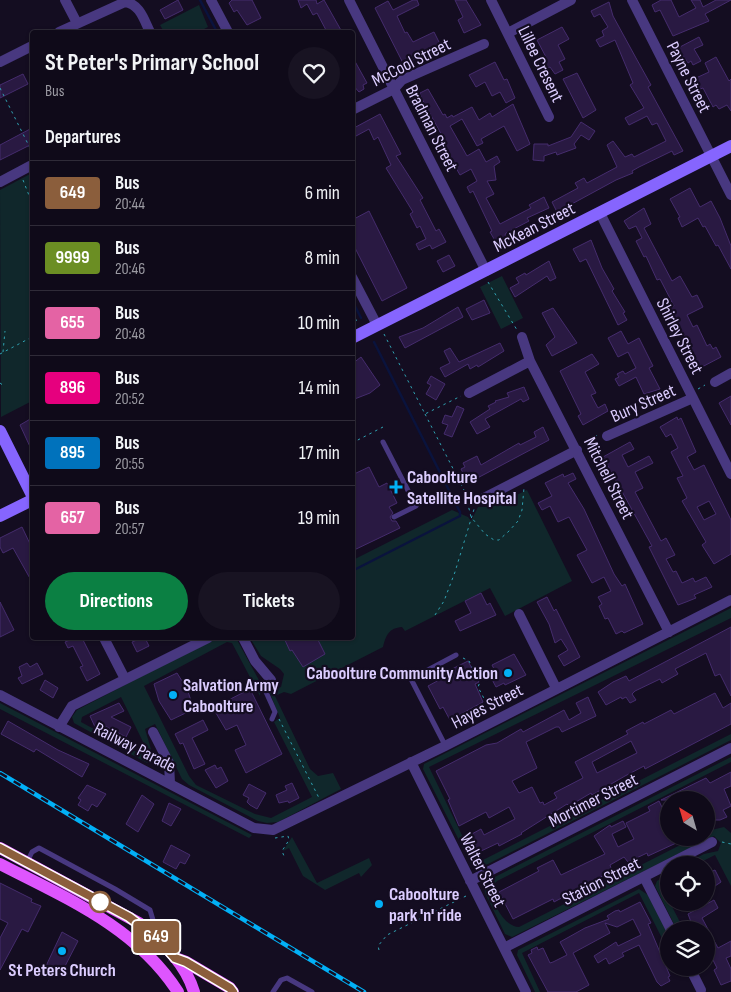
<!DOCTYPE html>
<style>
:root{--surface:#0f0a19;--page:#181322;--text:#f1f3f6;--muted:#9b9aa2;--line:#2f2b38;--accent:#0b8043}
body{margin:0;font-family:"Sofia Sans Condensed",sans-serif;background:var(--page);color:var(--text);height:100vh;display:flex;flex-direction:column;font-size:19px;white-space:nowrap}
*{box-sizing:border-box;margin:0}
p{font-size:16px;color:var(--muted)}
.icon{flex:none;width:28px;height:28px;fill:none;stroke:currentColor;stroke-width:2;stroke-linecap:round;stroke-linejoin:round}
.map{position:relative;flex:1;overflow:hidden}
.side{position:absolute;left:30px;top:30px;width:325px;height:610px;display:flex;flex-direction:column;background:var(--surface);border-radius:5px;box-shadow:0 1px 4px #0004,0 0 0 1px var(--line)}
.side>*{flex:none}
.badge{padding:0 10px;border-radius:4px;font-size:18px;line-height:32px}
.needle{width:32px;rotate:323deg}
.controls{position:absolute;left:660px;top:791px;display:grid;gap:10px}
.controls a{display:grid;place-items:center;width:55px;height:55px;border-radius:50%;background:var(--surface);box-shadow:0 1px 4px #0004,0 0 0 1px var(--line);font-size:25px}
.map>.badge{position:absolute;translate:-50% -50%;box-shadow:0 0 0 2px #fff}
h2{padding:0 15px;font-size:19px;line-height:45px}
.round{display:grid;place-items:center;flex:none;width:52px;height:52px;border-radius:26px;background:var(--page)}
.head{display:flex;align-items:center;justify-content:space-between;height:85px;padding:0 15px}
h1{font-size:24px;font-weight:700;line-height:38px}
.button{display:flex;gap:10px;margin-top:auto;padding:10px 15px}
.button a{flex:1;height:58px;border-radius:30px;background:var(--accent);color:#fff;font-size:20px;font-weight:700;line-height:58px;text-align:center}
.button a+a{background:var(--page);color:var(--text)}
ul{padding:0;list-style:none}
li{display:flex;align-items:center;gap:15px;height:65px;padding:0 15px;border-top:1px solid var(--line)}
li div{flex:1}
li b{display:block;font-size:19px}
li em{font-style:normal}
li .badge{min-width:55px;font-weight:700;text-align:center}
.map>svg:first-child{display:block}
</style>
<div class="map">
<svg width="731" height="992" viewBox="0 0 731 992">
<rect width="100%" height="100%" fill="#140d21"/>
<path fill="#10272b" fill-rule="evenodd" d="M199,5L208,27L198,32H164L160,25Z
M32,173V179L29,181L32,188V401L1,417L0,190Z
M502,276L523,318L501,329L480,287Z
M527,490L572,581L505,616L490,588L405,631L402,627C389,628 386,635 383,647L291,694L284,692L275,696L310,769L318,776L333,773L341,789L278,822L267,823L258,821L189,785L182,779L155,724L145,729L153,756L151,761L147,763L74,723L72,717L77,710L215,638H236L261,684L260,696L232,643L227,642L144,686L189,776L196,785L255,814L271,818L312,797L274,722L280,718L269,691L281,687L284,674L280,669L261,656L250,638H352L353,560L452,510L468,517L471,521L478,507H491ZM121,697L145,746L140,754L81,722L82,717Z
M731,608V618L429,767L474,860L479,862L731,734V740L488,864L479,867L471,864L423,769L424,764Z
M0,703L252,835L249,838L0,709Z
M731,757V762L497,881L490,889C492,902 504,927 519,927L694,838H706L707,831L724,827L731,833V886L715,855L695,865H683L704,854L718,851L721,843L714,836L512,937L505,934L485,893L484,887L491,879Z
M292,837L317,883L369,858L372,865L361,877L359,873L325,890L303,876L289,848L283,851Z
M669,873V879L660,883L684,930H677L655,886L657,881Z
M639,889L648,895L669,936V952L639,893L522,953L540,992H535L517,955L518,950Z"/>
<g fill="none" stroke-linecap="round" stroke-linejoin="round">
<path stroke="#0a133d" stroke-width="2.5" d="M200,0L217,32
M352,300L361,318
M352,571L460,516V512L374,342"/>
</g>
<path fill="#291942" stroke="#452c6d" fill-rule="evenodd" d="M178,0L183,10L165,19L160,10Z
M232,0H252L261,18L247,25L237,10L234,12L229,3Z
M298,0H316L317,4L324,0L342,32H327L317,13L313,15L307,4L301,8Z
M413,0H417L419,5L397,16L405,33L407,32L413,42L434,32L441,46L404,65L375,8L388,1L393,10Z
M455,0H466L481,25L464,33L458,20L463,17Z
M661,0H671L679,17L696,8L691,0H700L703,7L716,0H731L705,14L709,21L673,36L660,10L655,12L652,5Z
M609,2L613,16L636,58L651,85L648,87L683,151L674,155L672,151L639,167L632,171L633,173L616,180L557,212L552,202L578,188L575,183L584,178L587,183L617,167L607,145L613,141L625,157L632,154L634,157L666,141L657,123L652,125L647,116L629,125L625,118L644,108L630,85L633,83L615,40L600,47L596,40L604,36L602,31L608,27L600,14L594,17L591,11Z
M562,27L569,39L558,45L565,59L559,62L563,70L555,74L550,67L547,68L544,61L547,59L537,40Z
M699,37L703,45L694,49L701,61L693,65L691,61L688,63L678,48Z
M352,56L367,83L363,85L364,89L359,92L352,84Z
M716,57L729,81L731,79V111L727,105L719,109L716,105L713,107L703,88L700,89L697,84L696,78L709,72L705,63Z
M495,62L504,80L507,79L515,98L506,103L500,92L492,96L485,82L476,87L469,75Z
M577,73L596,110L583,118L563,79Z
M23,74L28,84L0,98V85Z
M428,89L443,115L445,114L447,118L452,115L453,117L472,107L479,120L490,113L492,117L513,104L530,144L517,151L504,126L481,139L483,143L477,146L462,119L450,126L467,156L479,149L486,162L497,156L500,162L494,166L496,180L487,181L494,194L486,198L500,224L531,208L529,205L544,197L549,208L527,218L529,221L506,233L505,235L507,239L497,244L490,232L492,231L473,191L470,193L467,187L477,181L471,169L460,175L443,145L446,143L421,97L420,93Z
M380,114L401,154L396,156L423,198L420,200L436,231L439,229L446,242L432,249L430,245L419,250L416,244L426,239L420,226L417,228L410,214L413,212L386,168L391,165L378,137L374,140L369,129L356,136L352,129Z
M581,122L595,131L589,140L581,135L574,144L576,148L557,155L556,152L544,156V161L533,160L534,144H548V146L571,137Z
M32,128V144L0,160V145Z
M690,188L700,207L711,201L720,218L731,246V269L718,245L716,246L705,226L703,227L698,218L682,227L678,218L680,217L670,199Z
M644,208L651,224L644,228L672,281L680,276L692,297L697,295L703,307L687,315L693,327L697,325L707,346L710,344L713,349L716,347L721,357L700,368L670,308L674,306L660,279L657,280L646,256L644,257L636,241L642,238L636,226L629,229L624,221Z
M369,211L407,288L382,301L352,242V220Z
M591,240L602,268L614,289L612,291L625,312L623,313L627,320L618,325L586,259L580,262L573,249Z
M449,255L455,266L443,272L437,261Z
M549,261L556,278L550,281L547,276L515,297L510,288L519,283L516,278L525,273L526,275Z
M484,300L490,313L472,320L466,309Z
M458,307L463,317L405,348L399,337L423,328Z
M553,308L577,343L552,356L546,345L555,337L542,313Z
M621,331L628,344L639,338L653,366L649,368L660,389L644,394L636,377L619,386L615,379L619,377L617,374L623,371L625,374L636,368L628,352L618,357L608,338Z
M500,343L504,351L478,367L477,365L470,369L468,364L445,377L440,368L450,363L444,351L450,348L459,362Z
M592,354L599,364L585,372L596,393L591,395L598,408L605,404L608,411L583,425L578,416L581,414L560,371Z
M361,357L380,385L370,393L352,400V364Z
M431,376L445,384L436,400L426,394L431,385L427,383Z
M524,387L529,399L523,402L521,399L485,419L490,427L477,434L470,422L490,409L488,406L496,402L495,401L509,397L507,393Z
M731,396V425L719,403Z
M457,406L464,409L452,437L444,434L448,425L442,423L445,415L452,417Z
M677,417L678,420L681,418L696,452L687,457L694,470L704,465L731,520V554L714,564L702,545L706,542L682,501L687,498L677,478L683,476L671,452L678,448L671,434L666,437L660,427ZM709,501L716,514L704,520L697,507Z
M32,418V451L20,425Z
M543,427L549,440L468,483L461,469L465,467L463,463L477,456L481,465L519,443L520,445L536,437L534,432Z
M630,442L634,449L622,455L628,467L649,456L653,463L635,472L643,488L635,492L661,541L666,538L675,555L666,559L673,572L676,571L682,583L693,578L695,582L706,577L712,587L694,595L696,598L686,602L678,605L649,547L652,546L603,457Z
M369,467L379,487L387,483L397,503L389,507L393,513L390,517L392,521H396L400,528L352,551V475Z
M573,473L576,479L568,483L584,509L614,574L622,586L625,584L643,624L624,633L622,631L616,634L608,618L605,619L599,606L602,604L598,597L611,591L604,577L592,583L577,555L587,550L569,517L558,522L550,506L542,510L538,503L552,496L545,483L563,474L564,477Z
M22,527L32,548V582L13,548L3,553L0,547V538Z
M481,593L487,605L490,603L496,615L460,631L455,621L471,613L465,601Z
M547,597L554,611L556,609L580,657L564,666L558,656L568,650L561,639L555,643L549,624L537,602Z
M0,602L14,630L0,637Z
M731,627V696L720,674L715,676L706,653L675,669L678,674L662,683L660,679L635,691L632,694L636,700L630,703L626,697L622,699L621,697L606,705L598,692L613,682L626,676L629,681Z
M75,638H82L100,674L87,681L80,667L83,666L73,646L68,648L65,642Z
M142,638H145L149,646L137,652L132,642Z
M284,638H317L325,654L303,667L292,650L290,651Z
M514,654L526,675L505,685L504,683L496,687L488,672L494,669L492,665Z
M468,661L479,682L475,684L483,702L450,720L443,707L440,709L428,686L452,673L450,670Z
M27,663L30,667L37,663L43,674L22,684L18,678L22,676L19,667Z
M177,673L187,689L194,709L171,720L159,701L154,684Z
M45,680L58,688L53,698L40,690Z
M250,689L282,754L246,773L235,750L246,745L237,725L226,730L213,708Z
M715,693L723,708L731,703V724L645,769L644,766L625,776L592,795L591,793L569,806L567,804L521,833L522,834L499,846L498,843L479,852L470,835L481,829L484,835L515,819L509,807L489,818L486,812L459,826L448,800L450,799L436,771L486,745L497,743L521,729L523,732L564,710L569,720L581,713L576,703L588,697L596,716L562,732L559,727H556L526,742L537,768L512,781L519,793L532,787L540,803L543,802L544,805L557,798L554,793L583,778L575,762L628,734L626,731L643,722L644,724L671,710L674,714ZM631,741L637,753L597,773L592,762Z
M119,703L124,711L111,717L131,727L126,737L101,724L95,727L90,716Z
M203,720L208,730L192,738L205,764L194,769L183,743L180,744L175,734Z
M8,721L58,750L89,764L82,777L36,749L34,752L1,734Z
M215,765L217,769L221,767L228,781L216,788L205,770Z
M731,772V786L724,789L731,806L723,810L727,817L720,820H710L706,812V800H695L692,796L684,800H661L706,778L710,783Z
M292,783L299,798L289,803L288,801L279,803L276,795L287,790L285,786Z
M249,784L266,793L257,809L250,805L247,802L249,798L243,795Z
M87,785L106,794L97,807L92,804L88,811L78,805L81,800L78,798Z
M142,795L154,804L138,832L126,824Z
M659,801L669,822V838H687L648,856L647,853L628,862L624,857L610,865L612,871L554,902L553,899L513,919L499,892L539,871L537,868L553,860L561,875L605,854L594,836L610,825L611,827L623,821L626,827L612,834L618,847L634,839L626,823L650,811L648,807Z
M169,803L181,809L171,826L162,821Z
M171,845L190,855L185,864L180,862L176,869L163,862Z
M715,870L721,882L709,890L706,889V874Z
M0,883L32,899L31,902L41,906L28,932L22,929L0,970V938L8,923L0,919Z
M714,900L718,908L702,918L718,948L731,941V956L726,958L731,969V981L721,985L714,970L717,968L709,952L706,953V930H694L688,914Z
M640,902L651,923L648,924L670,976L668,977L670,981L661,986L657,982L639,945L622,953L624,956L609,964L606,958L598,963L594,956L616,942L618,946L641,935L633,919L617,927L605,923L610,933L573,953L589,985L576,992H548L528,955L532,953L531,950L537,947L538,950L543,948L550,963L553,962L567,955L560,942L585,928L609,919L607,916L615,911L619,910L620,912Z
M62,932L78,941L63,970L62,969L57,975L46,969V966Z"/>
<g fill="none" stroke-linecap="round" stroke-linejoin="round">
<path stroke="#2fa1b1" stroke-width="1" stroke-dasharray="2.5 4" stroke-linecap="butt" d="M0,88L32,152
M23,180L32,203V228
M488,282L517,330
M352,313L358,323
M384,334L425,414L461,396
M3,352L5,331
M0,354L32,337
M0,383L4,386
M698,389L705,385
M425,414L465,492L471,517L485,534L494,540H499L509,531L518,521L522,510L524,488
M583,442L598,435
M352,443L383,427
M435,615L444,601L455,572L475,506
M463,658L469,661L480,682L478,687L490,710
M279,719L319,798
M275,838L288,836L289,840L282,851L284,856
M722,842L731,844
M379,950L378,946L387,935L466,896
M702,968L704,973"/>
<path stroke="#483880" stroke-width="5" d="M383,442L416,506L394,517
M271,680L266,692L275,712L272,719
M445,745L411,679L456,655
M27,862L32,852L39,848L115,889L150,910L153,920L149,929
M273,992L281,980L287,978L312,992"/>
<path stroke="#483880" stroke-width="10" d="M65,0L77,23
M211,0L228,32
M349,0L486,271
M491,0L549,117
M632,0L731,195
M59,32L125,2C140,4 144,20 150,32
M508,33L571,0
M0,62L32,46
M352,110L394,89L402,80L484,44
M0,182L32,165
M600,213L731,474
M352,277L377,325
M522,337L530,361L669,632
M715,382L731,373
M469,393L530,361
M607,436L693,398
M482,499L577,450
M519,614L556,688
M104,638L125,679
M243,638L255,661L271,680
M0,695L254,828L273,830L445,746L731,600
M59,727L72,706L208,638
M153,732L169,763L170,783
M411,762L526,992
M644,877L671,930
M470,881L731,748
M504,948L712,842
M690,968L701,990"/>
<path stroke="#8665fe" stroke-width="12" d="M352,338L731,146
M0,431L32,495
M0,516L32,500"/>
<path stroke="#de55fe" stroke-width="12" d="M0,848L139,923C161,940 186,964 194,992
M0,864C66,898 136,927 178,992
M175,958L186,962L230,988L233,992"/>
<g stroke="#02b0f6" stroke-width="4.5">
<path id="rail" d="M0,773L364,992"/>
</g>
<use href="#rail" stroke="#140d21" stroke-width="2.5" stroke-dasharray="8" stroke-linecap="butt"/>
</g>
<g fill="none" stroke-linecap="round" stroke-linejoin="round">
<g stroke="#fff" stroke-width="11">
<path id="line" d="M0,848L129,917L158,939L175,958L186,962L230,988L233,992"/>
</g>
<use href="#line" stroke="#8b5e3c" stroke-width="8"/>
</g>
<g fill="#02b0f6" stroke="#140d21" stroke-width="2">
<path d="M393.5 479.5h5v5h5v5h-5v5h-5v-5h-5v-5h5z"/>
<circle cx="508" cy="673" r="5"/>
<circle cx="173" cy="695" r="5"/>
<circle cx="379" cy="904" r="5"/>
<circle cx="62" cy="951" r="5"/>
</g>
<circle fill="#fff" stroke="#8b5e3c" stroke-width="2.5" cx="100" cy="902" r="10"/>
<g text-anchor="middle" stroke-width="4.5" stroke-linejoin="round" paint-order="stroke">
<g font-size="18" fill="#dccdff" stroke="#140d21">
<text transform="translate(411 62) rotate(-27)" y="6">McCool Street</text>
<text transform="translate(541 64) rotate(64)" y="6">Lillee Cresent</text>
<text transform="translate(689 77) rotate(63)" y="6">Payne Street</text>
<text transform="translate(432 128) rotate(63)" y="6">Bradman Street</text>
<text transform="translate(534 227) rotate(-27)" y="6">McKean Street</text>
<text transform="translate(680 336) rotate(63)" y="6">Shirley Street</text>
<text transform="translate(643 403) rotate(-24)" y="6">Bury Street</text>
<text transform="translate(609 478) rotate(63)" y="6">Mitchell Street</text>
<text transform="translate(487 706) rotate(-27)" y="6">Hayes Street</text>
<text transform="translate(135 747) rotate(27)" y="6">Railway Parade</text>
<text transform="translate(593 800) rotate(-27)" y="6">Mortimer Street</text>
<text transform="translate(483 870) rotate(63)" y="6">Walter Street</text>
<text transform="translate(601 881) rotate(-27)" y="6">Station Street</text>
</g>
<g font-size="18" font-weight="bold" fill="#dccdff" stroke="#140d21" text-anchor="start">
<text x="407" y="483">Caboolture<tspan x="407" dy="21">Satellite Hospital</tspan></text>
<text x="498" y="679" text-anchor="end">Caboolture Community Action</text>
<text x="183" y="691">Salvation Army<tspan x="183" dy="21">Caboolture</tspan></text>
<text x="389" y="900">Caboolture<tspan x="389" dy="21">park 'n' ride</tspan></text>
<text x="62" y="976" text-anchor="middle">St Peters Church</text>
</g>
</g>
</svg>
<div class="controls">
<a><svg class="needle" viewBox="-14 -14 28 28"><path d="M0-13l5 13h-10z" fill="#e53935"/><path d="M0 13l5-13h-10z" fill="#9b9aa2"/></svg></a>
<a><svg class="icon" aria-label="locate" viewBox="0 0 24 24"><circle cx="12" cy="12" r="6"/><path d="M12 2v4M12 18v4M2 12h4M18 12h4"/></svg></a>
<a><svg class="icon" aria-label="layers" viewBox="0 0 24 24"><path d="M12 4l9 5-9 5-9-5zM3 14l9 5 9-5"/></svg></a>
</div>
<b class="badge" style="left:156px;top:937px;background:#8b5e3c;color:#fff">649</b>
<section class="side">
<div class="head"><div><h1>St Peter's Primary School</h1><p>Bus</p></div><a class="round"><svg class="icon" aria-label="heart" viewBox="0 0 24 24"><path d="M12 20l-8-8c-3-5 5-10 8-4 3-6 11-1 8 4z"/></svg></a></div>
<h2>Departures</h2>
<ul>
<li><span class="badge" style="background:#8b5e3c;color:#fff">649</span><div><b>Bus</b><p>20:44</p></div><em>6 min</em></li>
<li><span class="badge" style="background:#6b8e23;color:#fff">9999</span><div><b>Bus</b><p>20:46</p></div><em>8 min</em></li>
<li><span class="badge" style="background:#e463a4;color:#fff">655</span><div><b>Bus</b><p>20:48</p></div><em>10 min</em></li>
<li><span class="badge" style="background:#e6007e;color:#fff">896</span><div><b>Bus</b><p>20:52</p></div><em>14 min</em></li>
<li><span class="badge" style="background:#0072bc;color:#fff">895</span><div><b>Bus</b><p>20:55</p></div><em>17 min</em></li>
<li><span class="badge" style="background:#e463a4;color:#fff">657</span><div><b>Bus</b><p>20:57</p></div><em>19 min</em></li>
</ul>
<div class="button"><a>Directions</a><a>Tickets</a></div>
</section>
</div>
